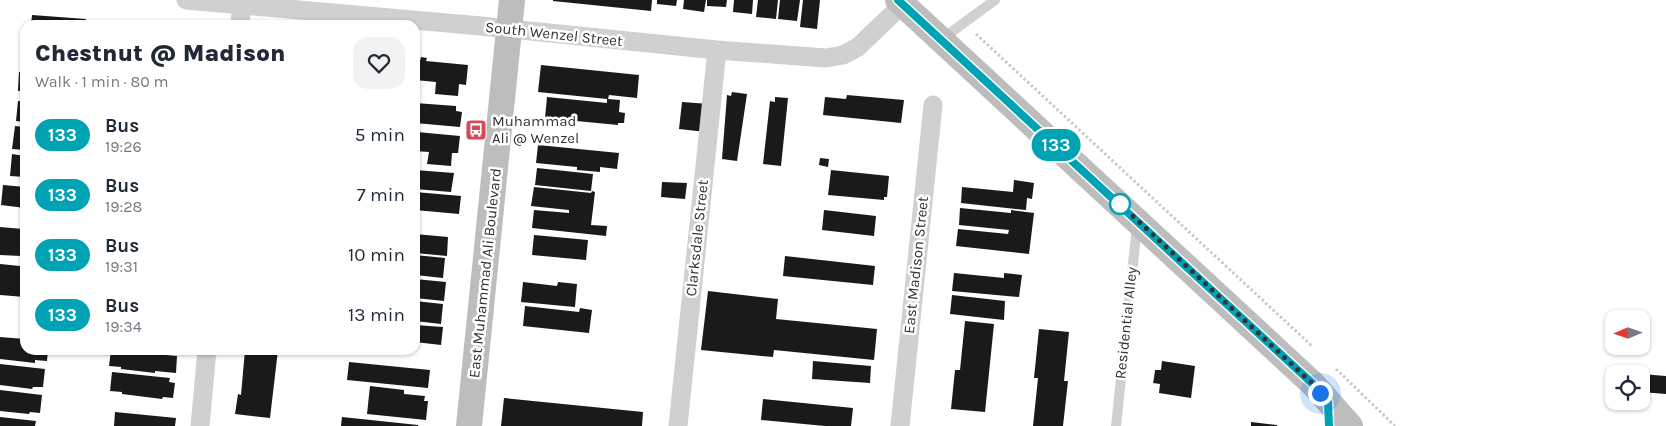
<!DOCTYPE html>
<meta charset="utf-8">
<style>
:root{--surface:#fff;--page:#f2f2f3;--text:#1f2937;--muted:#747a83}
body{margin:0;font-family:Karla,sans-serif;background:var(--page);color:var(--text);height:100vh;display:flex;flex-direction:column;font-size:19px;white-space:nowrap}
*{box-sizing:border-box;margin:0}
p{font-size:16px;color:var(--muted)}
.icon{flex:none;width:28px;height:28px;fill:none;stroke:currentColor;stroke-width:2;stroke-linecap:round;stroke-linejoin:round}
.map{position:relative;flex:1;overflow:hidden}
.details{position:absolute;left:20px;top:20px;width:400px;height:335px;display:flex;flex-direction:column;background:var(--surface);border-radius:15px;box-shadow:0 1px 4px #0004}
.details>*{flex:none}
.badge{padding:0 10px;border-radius:16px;font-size:18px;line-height:32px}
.needle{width:32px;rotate:268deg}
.controls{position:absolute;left:1605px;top:310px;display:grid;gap:10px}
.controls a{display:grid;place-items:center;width:45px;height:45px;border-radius:10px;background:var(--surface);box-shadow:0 1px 4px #0004;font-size:25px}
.you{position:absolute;width:25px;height:25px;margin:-12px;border:4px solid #fff;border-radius:50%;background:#1a73e8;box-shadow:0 0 0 8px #1a73e833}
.map>.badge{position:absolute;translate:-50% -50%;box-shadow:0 0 0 2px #fff}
.round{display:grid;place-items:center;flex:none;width:52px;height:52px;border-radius:15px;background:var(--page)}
.overview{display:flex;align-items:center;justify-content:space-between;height:85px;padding:0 15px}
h1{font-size:24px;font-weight:800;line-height:38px}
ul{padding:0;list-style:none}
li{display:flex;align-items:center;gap:15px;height:60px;padding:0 15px}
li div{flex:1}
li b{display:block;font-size:19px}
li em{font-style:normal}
li .badge{min-width:55px;font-weight:700;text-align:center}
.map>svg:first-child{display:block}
</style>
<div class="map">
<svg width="1666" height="426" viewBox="0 0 1666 426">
<rect width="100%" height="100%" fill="#fff"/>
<path fill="#1a1a1a" d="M553,0H652L651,11L553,1Z
M657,0H677L676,6L657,4Z
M684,0H706L704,12L683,9Z
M707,0H727L726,7L707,6Z
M734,0H753L752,14L733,12Z
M758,0H778L776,19L756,17Z
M780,0H800L797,21L778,19Z
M803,0H820L817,29L800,27Z
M32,15L86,19L85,25H31Z
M22,41H25V61L20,60Z
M421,57L427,58L426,61L468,65L466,85L459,84L458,96L435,94L436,82L415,80V60L420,61Z
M541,65L639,75L637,98L609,95L608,99L620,100L619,112L625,113L624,123H618V125L545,118L547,97L607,103V99L538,92Z
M19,72H25V91H18Z
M732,92L747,94L737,161L722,159L727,95L731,96Z
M847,95L904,100L901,123L823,115L825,97L846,99Z
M775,97L788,98L781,166L763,164L770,101L775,102Z
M18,101H25V122L16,121Z
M682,102L709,104L706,132L679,129Z
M415,103L456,106V111L462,112L460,127L415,123Z
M15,126L25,127V150L12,149Z
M415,128H418L417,132L460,136L458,153H452L451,166L427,164L429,152L415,151Z
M538,145L619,153L617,169L600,167V172L577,170V167L536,163Z
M12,154L25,156V177L10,176Z
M820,158L829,159L828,167L819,165Z
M537,168L593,174L591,191L535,185Z
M415,170L454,173L451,192L415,189Z
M831,170L889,176L887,197H884V200L828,195Z
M1014,180L1034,183L1032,199L1027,198L1026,210L961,203L962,187L1013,192Z
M662,182L687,183L685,199L661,197Z
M3,185L25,187V208L1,205Z
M534,187L591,193L592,191L595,192L591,225L607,226L606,236L532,228L534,210L569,213V210L531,206Z
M415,192L461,196L459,214L415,210Z
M960,208L1011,213V210L1034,213L1029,254L956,246L958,229L1008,234L1009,230L959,225Z
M824,210L876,216L874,236L822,230Z
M23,224H25V297L0,295V264L20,266L21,256L0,255V227L23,229Z
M415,234L448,237L447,256L415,253Z
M534,235L588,240L586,260L532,255Z
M415,255L445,258L443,278L415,275Z
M785,256L875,266L873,285L783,276Z
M954,273L1004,278V273L1022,275L1019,297L952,291Z
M415,279L446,282L444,301L415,298Z
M523,282L557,286L558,282L577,284L575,307L521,302Z
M708,291L778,299L776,319L877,329L874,360L774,350L773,357L701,350Z
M952,295L1005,301L1004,320L950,314Z
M415,301L443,304L441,324L415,321Z
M525,306L579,312L580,308L592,310L589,333L523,326Z
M965,321L994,324L985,412L951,409L955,370H960Z
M415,325L443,327L441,345L415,342Z
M1039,329L1069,332L1064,381H1068L1063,426H1033L1038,378H1034Z
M0,337L25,339V350H48L47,361L35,360V363L0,359Z
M111,350L177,356L176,373L155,371V373L121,369V367L109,366Z
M245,350H278L270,418L235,414L238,394L241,395Z
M813,361L871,366L870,383L812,379Z
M1162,361L1195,366L1191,398L1159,393L1160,384L1153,383L1154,378L1155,370H1161Z
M349,362L430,370L428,388L347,380Z
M0,364L45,369L43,387H33L32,389L0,385Z
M1622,370L1638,372V374H1622Z
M112,372L170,378L169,382L175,383L173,398L163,397L162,399L122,394V392L110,391Z
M1641,374L1666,376V394L1641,392Z
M370,386L404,390V394L425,396L424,401H428L426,420L367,414Z
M0,390L42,395L40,413L30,412L29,414L0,411Z
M504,398L643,412L642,426H501Z
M763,399L853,408L851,426H825L761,420Z
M115,412L176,418L175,426H114Z
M0,417L36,421L35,426H0Z
M342,417L418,425V426H341Z
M1251,422L1277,425V426H1251Z"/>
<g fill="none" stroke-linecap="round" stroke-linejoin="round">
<path stroke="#cacaca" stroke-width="3" stroke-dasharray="2.5 2.5" stroke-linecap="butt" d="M976,34L1312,346
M1336,369L1395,426"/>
<path stroke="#d0d0d0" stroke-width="10" d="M942,39L995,0
M1116,426L1137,226"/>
<path stroke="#d0d0d0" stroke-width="19" d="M186,0L481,26L717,50L826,58L843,55L858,47L903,4
M240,25L242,0
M200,426L207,350
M678,426L717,50
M900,426L933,105"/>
<path stroke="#bdbdbd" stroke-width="26" d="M898,0L1313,384L1350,426
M469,426L512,0"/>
</g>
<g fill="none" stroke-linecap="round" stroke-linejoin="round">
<g stroke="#fff" stroke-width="11">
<path id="line" d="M898,0L1313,384L1328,402L1329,426"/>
</g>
<use href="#line" stroke="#00a3b4" stroke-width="8"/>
<path stroke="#333" stroke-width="5" stroke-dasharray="0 9" d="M1120,204L1313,384L1320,393"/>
</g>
<defs>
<g id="bus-square" transform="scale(1.125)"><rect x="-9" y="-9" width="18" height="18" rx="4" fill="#d54959" stroke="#fff"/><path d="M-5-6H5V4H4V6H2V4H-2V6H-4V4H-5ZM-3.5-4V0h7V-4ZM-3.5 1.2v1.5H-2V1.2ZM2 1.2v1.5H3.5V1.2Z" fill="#fff"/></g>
</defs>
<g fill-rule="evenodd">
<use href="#bus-square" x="476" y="130"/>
</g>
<circle fill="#fff" stroke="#00a3b4" stroke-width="2.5" cx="1120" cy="204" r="10"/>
<g text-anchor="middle" stroke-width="5" stroke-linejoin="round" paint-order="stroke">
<g font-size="15" fill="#333" stroke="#fff">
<text transform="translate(554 34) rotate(6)" y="5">South Wenzel Street</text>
<text transform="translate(697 238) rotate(-84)" y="5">Clarksdale Street</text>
<text transform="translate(916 265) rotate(-84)" y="5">East Madison Street</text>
<text transform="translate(485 273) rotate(-84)" y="5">East Muhammad Ali Boulevard</text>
<text transform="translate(1126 323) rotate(-84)" y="5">Residential Alley</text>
</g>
<g font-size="15" fill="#333" stroke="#fff" text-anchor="start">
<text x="492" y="126">Muhammad<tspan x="492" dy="17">Ali @ Wenzel</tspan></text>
</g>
</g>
</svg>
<div class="controls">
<a><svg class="needle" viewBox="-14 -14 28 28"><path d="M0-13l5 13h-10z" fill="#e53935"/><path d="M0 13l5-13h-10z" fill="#747a83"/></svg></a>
<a><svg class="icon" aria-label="locate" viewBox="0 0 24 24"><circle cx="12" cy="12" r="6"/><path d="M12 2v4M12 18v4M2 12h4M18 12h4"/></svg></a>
</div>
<div class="you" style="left:1320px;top:393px"></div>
<b class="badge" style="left:1056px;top:145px;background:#00a3b4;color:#fff">133</b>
<section class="details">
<div class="overview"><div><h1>Chestnut @ Madison</h1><p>Walk · 1 min · 80 m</p></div><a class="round"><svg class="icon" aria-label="heart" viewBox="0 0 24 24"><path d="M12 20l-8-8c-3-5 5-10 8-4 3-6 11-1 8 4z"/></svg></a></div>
<ul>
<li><span class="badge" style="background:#00a3b4;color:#fff">133</span><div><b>Bus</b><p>19:26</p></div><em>5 min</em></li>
<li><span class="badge" style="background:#00a3b4;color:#fff">133</span><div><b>Bus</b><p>19:28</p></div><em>7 min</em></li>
<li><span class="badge" style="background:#00a3b4;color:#fff">133</span><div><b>Bus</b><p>19:31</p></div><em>10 min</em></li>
<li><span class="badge" style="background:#00a3b4;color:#fff">133</span><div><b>Bus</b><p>19:34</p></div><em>13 min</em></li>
</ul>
</section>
</div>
